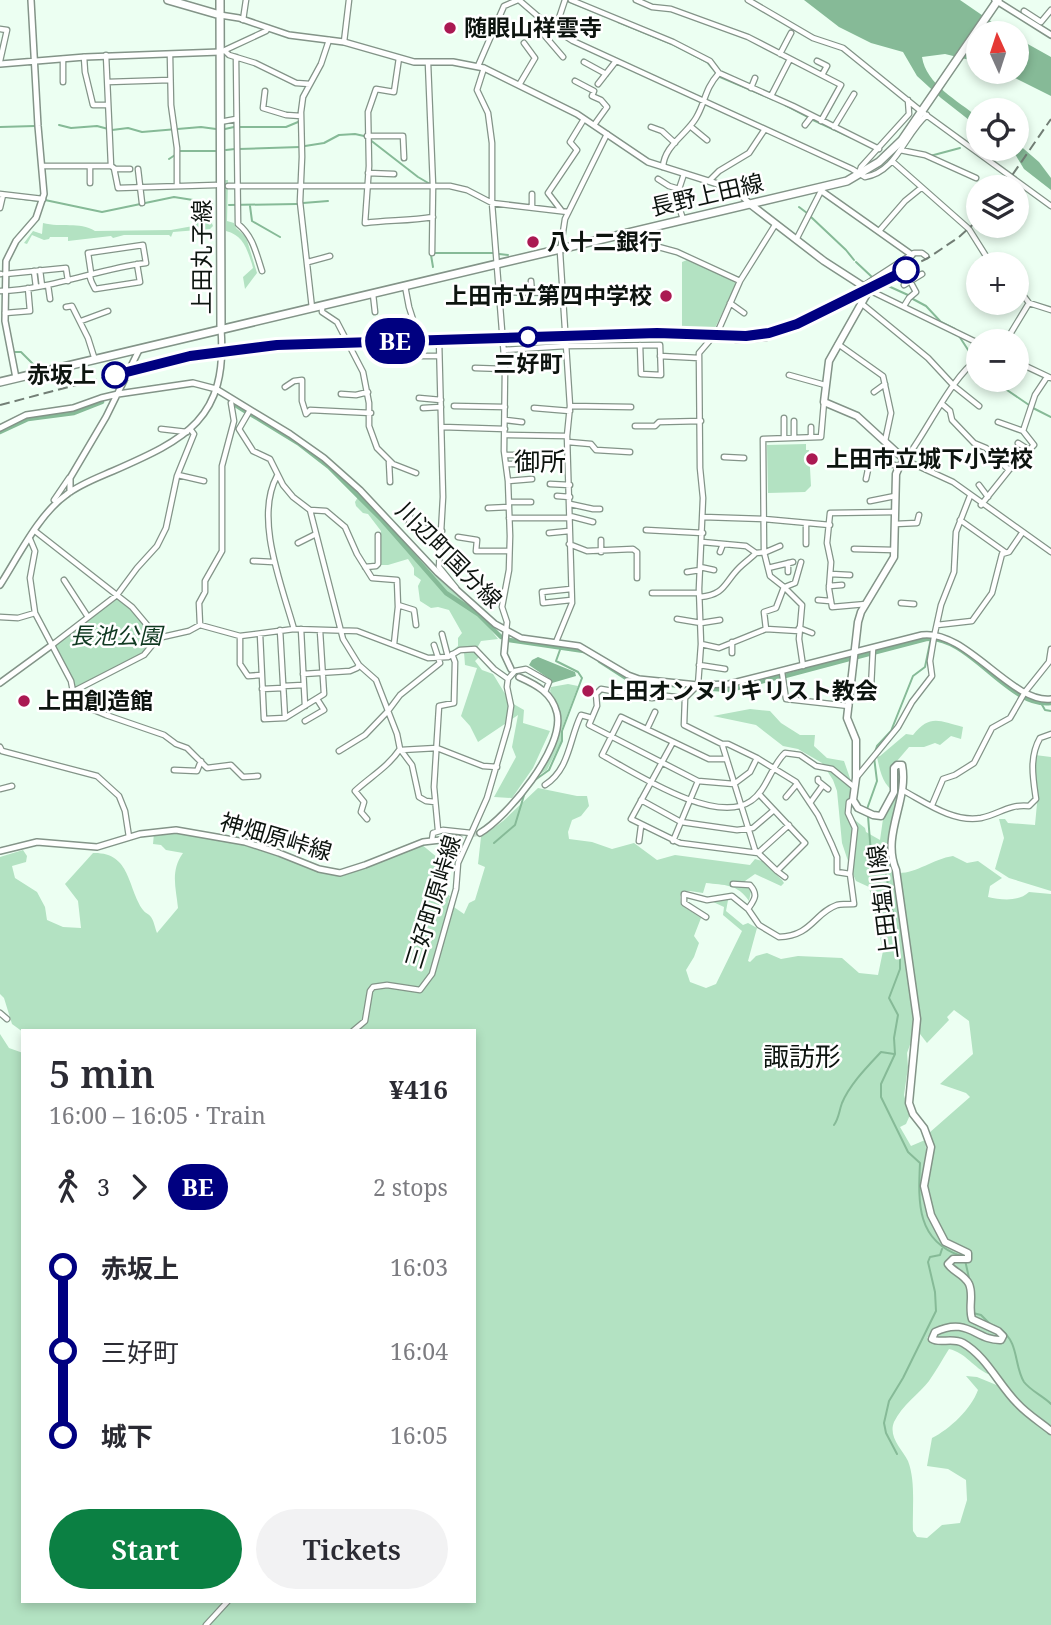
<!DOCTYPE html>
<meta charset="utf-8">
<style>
:root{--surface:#fff;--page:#f2f2f3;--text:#2b2b33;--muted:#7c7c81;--accent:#0b8043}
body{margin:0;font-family:"Noto Serif","Noto Sans JP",serif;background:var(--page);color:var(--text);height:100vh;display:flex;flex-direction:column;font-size:26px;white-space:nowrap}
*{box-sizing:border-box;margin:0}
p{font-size:23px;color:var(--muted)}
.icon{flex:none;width:38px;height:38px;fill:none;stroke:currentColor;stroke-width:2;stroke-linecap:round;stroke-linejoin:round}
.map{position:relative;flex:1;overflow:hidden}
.drawer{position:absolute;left:21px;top:1029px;width:455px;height:574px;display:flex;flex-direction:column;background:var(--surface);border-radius:0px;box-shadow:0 4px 10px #0003}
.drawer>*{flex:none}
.badge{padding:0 14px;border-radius:23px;font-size:24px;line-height:46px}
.needle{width:46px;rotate:357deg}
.fabs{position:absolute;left:966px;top:21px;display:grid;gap:14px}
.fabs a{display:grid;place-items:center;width:63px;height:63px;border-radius:50%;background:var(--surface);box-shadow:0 4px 10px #0003;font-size:35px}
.map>.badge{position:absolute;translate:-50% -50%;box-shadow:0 0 0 4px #fff}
.legs{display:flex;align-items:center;gap:10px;height:77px;padding:0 28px;font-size:23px}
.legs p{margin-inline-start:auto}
.headline{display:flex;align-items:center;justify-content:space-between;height:119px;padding:0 28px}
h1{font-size:38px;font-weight:600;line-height:52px}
.action{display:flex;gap:14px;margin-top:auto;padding:14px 28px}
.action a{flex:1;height:80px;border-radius:42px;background:var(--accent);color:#fff;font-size:28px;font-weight:600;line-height:80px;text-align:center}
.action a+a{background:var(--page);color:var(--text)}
ul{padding:0 28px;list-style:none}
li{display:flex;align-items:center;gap:24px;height:84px;font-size:26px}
li i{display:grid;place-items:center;width:10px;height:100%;margin:0 9px;background:currentColor}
li i::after{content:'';width:18px;height:18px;margin:-9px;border:5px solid;border-radius:50%;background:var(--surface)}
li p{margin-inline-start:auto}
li:first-child i{background:linear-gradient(#0000 50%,currentColor 0)}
li:last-child i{background:linear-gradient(currentColor 50%,#0000 0)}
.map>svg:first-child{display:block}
</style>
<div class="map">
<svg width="1051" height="1625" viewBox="0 0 1051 1625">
<rect width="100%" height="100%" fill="#ecfff2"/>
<path fill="#b3e2c2" d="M225,180H228L227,221L234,223V225L235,224L236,228L246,237L257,273L245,289L243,277L253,268L252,264C247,249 243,235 226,231Z
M193,221H211L213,226L210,229L173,232L171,237L169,235H124L113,238L111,236L68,241V237H50L49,239L44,240L32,235L27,244L24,243L33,231L42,234L43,223C61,228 79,221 95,231L171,230L193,226Z
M687,260L734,281L736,284L715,328L682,327V262Z
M806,444V450H809L811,486L805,492L768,493L767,445Z
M358,497L442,580L471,604L498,639L481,641L476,650L480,656L475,661L482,670L493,674L510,702L524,710L523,723L550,731L533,768L512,798L494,797L516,757L512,747L518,715L478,742L470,726L461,716L477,668L465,665L464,652L452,651L458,646V638L462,633L449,610L438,607L431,608L420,601L418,586L421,580L414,575V568L408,559L388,565H380L381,531L368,514L363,513L356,506L355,502Z
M121,598L132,607L154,635C154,657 95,679 76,688L54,646L115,599Z
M568,684L578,686L561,731V742L547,770L537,776C556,752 568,719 550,691L551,687Z
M750,709L770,711L781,723L800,735H815L814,746L827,758L844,761L852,784L851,817L865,828L866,832L880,840L883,819L896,793C882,785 880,770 877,757L880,756L906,734L913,735C930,714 939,721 963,727L961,739L951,736L940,745L935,743L924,747H909L897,761C912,792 879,842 895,870L915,1019V1031L907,1053L908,1067L904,1095L910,1115L906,1124L900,1127L911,1146L925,1140C928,1155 924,1168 922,1184C920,1200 931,1228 942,1240C947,1247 958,1251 965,1254V1257H949L944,1263C949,1273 962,1275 967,1287C970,1297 962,1313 971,1320C980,1327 992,1328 1001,1337L997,1339L968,1328L934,1329L927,1338L931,1343C937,1343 942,1341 948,1340C964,1340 980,1359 989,1371L988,1374C974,1368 966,1353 949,1349C942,1360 936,1371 929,1381C919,1394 902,1405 894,1422C888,1437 902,1449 908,1461C916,1482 912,1509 913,1531L917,1537L927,1538L942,1525L960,1523L967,1500L966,1480L948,1469L927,1466L932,1438C950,1429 971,1409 978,1390L966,1376L977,1377L999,1386L1018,1407L1051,1434V1625H0V1034L9,1048L23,1053V1601H474V1031L23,1032L12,1024L4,998L0,994V857L23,850L27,856L26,862L12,866L15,878L37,892L45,907L47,920L63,927L81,928L78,901L65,884L93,853C131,852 127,887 143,910C145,913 149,914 151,917C154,921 155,928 157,933L178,908C176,888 170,871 183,853L166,850L161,845L153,844L154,833L186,834L246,844L338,874L421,844L438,858L445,854L448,857L443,868L436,866L435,871L444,874L443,892L450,896L448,903L464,914L469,903L475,900L485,867L478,864L481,837L503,821L538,788L577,796H587L589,806L581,816L572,820L568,832L569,839L592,842L612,849L634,843L657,860L675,855L750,865L755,859L762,861L782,880L784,883L781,886L755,874L745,881L751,891L749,901C738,884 724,885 706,883L703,893L690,891L682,892L680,897L681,905L701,918L694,936L699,943L694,957L686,970L690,982L706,988L716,984L742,931L723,915L724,907L711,901L728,900L726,911L743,925L748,923L757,928L748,961L750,962L756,956L767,953L781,959L798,956L842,958L859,973L878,975L883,951L869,887L856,881L851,870L842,843L837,791L833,780L822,763L798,749L783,746L756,725L713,716Z
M1035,755L1051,757V891L1009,878L995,869L1004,838L999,819H1005L1008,823L1035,825L1038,793L1034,777Z
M953,856L967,863L978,861L1002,878L990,886L988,897C1001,900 1019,902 1029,892L1051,894V1427L1021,1404L965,1341L950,1336L937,1339L934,1337C956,1318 980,1343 1004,1343L1007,1338L1003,1331L973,1317C973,1289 976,1283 951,1266L952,1262L968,1261V1250L948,1241L932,1212L926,1194L933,1147L929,1133L970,1097L966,1093L940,1084L973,1054L969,1021L954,1010L947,1017L949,1020L927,1043L920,1034L899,873C917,873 933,859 953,856Z"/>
<path fill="#86ba97" d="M804,0H960L1008,33H978V62L945,54L922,57C926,84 958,101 978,117V127L941,98L917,76L903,52L871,43L839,27Z
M1017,38L1051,57V96L1003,72H1017Z
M1017,143L1039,162L1051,178V190L1024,169L1012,149H1017Z
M538,657L575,672L576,676L552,683L548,678L529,665L532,660Z"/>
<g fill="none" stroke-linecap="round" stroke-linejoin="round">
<path stroke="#86ba97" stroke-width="2" d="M568,1L607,17
M618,22L672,44L707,62L720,77L774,100
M785,105L808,117
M813,120L852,138
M59,125L71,128L97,126L112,130L128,128L142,132L201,127L216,129
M0,127L35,126
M238,127H286L298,122
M225,129L234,127
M369,139L418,177L430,184
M305,146L324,143L339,135L355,134L364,136
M239,149L300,147
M226,150L235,149
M179,151H216
M930,156L960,148
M169,159L175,155
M8,197L39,201
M45,200L102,212L174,197L212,203
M303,203L328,201
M229,205L297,204
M250,206L252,221L280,237
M799,207L807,213
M811,217L846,250L854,260
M434,253H494
M499,254L508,255
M431,255L433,267
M856,262L872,277
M875,281L876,283
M878,285H886L908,295
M911,298L926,306L941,322L955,329
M959,336L974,359
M13,352H21L37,368
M997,380L1004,388L1029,405
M1033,408L1051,417
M1041,703L1045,710L1051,711
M875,752L877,746L891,731L913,676L925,667L931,638
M535,780L549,770L562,741V731L582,678L578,672L556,661L561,647
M867,809L877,781L874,757
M868,816L871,854L886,874L900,954V969L889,998L898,1015L894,1038L895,1054L881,1084V1097L908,1152L920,1163C918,1204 917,1241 961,1256
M494,843L515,825L525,792
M834,1125C839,1118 839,1111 842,1103C850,1084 867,1067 881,1052L894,1054
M965,1260L969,1278
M973,1313L981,1315L990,1324
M1001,1330C1019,1342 1014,1366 1024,1382C1031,1391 1043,1396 1051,1404
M897,1454L886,1433L884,1423L889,1401L903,1378L936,1311L935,1292L928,1262L930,1257L940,1255L942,1249"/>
<path stroke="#86ba97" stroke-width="4.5" d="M237,406L245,411
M252,415L298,443L329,467L382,520L446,593L478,614L501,637
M0,432L28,419L74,413L102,402
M509,640L584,651
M857,657L926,639C968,634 1009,709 1051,703
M600,661L631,681L691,687
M785,676L849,659
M699,688L730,690L779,677"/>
<path stroke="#cbdcd0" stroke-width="5" stroke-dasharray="5 2.5" stroke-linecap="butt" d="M458,838L480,833"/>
<g stroke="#839488" stroke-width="7">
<path id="minor" d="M519,0L548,25L573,41L852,169L865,177C897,172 905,133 927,115
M571,0L673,42L710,61L719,73L793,106L879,149
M636,0L652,7L671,9L748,37L841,85L821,121
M748,0L813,38L843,48L922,112L1051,206
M1024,11L1041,22L1051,10
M243,20L246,0
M0,29L7,30L0,61
M539,29L563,57
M555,30L565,0
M344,42L349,0
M223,51L266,31L268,28
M225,51L229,55L255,63L296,83L310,84
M780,54L791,33
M106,55L111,166L114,168L118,188L216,185
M170,55L171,105L177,148V186
M84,57L85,72L93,105H108
M236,57L238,224C253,236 256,253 262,271
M399,58L394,92L376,89L368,112L369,166L365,223C388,220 410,221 433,217
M63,59V82
M817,61L827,66L822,75
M584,62L606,74
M428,63L433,186L432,253
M478,66L504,6L518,0
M484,68L477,90L488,113L492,143V203L505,369L504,451L508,481L510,536L509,570L502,607L507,622L506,631
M575,81L594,91L592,96L601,100L607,107L594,125
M108,82L170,80
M598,84L616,61
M519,85L535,58L524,43
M751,88L755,78
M265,91L263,108L286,115L301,116
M771,96L790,59
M220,122L236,119
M805,125L812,116
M690,126L707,140
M651,127L662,131L675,143
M834,127L854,94
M367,136H403L404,158
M900,150L925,155L976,178
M892,161L969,229L991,264
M42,166H111
M663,167C664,146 686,135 696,118C706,101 704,90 719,73
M114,169H130
M138,169L142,203
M368,173L394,174
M859,173L861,167L909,114L908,100
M658,179L669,186L679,189
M709,181L719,171L749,153L765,129
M90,183V166
M228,186H450L467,190L492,203L568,212
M0,194L43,199
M532,194V206
M0,208L3,195
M561,210L548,193L577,150L570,142L584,119
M683,219L676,198L684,174
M654,227L655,246L677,252L740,281L718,331L699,353L700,468L703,498L699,589L701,644L698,685L685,698L684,725L722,744H728L757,758L796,782L818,815L832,845L837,857V872L850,874
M879,231L905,201L921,188
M796,240L822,189
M308,262L330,256
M40,270L42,286
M34,271L36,287
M0,274H1
M5,274L66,268L68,281
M531,281L532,293
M740,281L775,225
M48,285L50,299
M904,285L922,274
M405,286L409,307L418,335
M863,286L914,253H922L926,256
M1017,287L1029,303L1051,310
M869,290L978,343
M0,291C50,290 97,269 146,263L143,245L88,253L91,273C88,278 93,284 95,289L140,282L137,264
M498,292L563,293
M373,294L375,312
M730,303L744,313
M861,303L928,358L954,386L979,406
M322,306V312L337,322L363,372L369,403V426L377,448L393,464L416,473
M904,306L909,298L916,292L910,281
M66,307L72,306L88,338L95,360
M312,308L300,202L302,157L301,112L303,97L321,64L329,40
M5,313L30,311L28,288
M81,321L108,311
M439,340L443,497L439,567L456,588
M736,340L766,338
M1006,341L1029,303
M838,344L883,376L891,413L885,441
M504,350L565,346L660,345L661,375L641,374L640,345
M412,356H439
M660,356L699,358
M978,359C952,376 926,433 905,460L953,482L1051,552
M1017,362L1051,378
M475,368L505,369
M789,375L825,385
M285,387L294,381L302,380V401L306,414L310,410L371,413
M874,392L885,384
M341,394L356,395L368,392
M419,398L441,400
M942,404L950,411L952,420L974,443L986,448L1009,470
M454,406L505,407
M570,406L631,407
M423,408L441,407
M534,408L570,411
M250,410L239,429L253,451L270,459L283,485L293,497L310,510L343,639L359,665L376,680L397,734L400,749C388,767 370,777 355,791L364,802L361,812L367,819
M505,420L522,422
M794,421V438
M635,426H655L659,422L701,421
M442,427L505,429
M161,429L187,432
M1023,431L1035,395L1047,377
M505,435L567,436
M811,437V427
M784,438V418
M568,442L591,444L596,450L630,452
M1018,443L1029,450
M505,455H517
M724,457L744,458
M859,458L899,466
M389,462L390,482
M506,464H532
M178,475L204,481
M277,476C254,518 282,586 294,629
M866,479L870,460
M508,481L532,479
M550,484L570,485
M979,485L988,497
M557,496L570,497
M54,500L69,478
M870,501L895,496
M509,502H531
M570,504L593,509H600
M981,505L1009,470L1034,445L1023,431L998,422
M488,508L509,507
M310,510L326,511L345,527L357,554L372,578L397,580L398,607L394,644
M410,515L409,525L442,531
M570,516L593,522
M703,517L764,519L830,525
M509,518H570
M960,520L1005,552
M895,524L917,523L919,515
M646,530L703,533
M35,531L132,607L158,638
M549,533L569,531
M458,537L477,540L476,551H509
M30,539L35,551L30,578L35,613L71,681L75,702L106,715L164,735L176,744L187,748L207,768L231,765L243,777L258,776
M601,540V552
M702,542L746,546L756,553L766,552L780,546
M298,543L316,534
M569,544L587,551L633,549L637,552V578
M806,544V523
M854,549L894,550
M720,552L723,544
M253,561L273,562
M788,563V572
M365,567L376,566L378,564V535
M700,567L714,570
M768,568L793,562
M687,572L700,570
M831,574L850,575
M64,580L88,617
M829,586L842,585
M784,587L802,605L799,639L803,666
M785,587L795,583L801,562
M571,589L542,592L543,603L571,600
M652,593H699
M700,597C725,595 724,583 739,568C744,563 751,558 756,553
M818,600L830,601
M901,603L914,604
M866,604L832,607L829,589L831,562L827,543L830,513L895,512
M398,605L414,610L416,625
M0,617L18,618L35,613
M677,619L701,623L720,620
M200,625L199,603L205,592V581L222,551V466L234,421L231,403
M937,625L972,621L992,593L1002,554L1009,552L1022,533
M799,628L812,633
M301,629L305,706
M766,629L799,631
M280,630L285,718
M260,634L264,719L285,718L324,694L320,631
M442,634L448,657
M240,636V664L248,676L261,675
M556,642L572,603L567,436L570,406L560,252L565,219L607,134
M732,642V653
M701,644L719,648L766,629L764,612L776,608L784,587L770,576L764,552L763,439L821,437L824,402
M52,645L117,595L137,568L157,546L166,528L177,476L194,434L191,430
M699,665L725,669
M782,672L786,699L849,706
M303,674L350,671L357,668L359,665
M283,686L303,685
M851,687L871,688L873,648
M262,689L283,688
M74,691L144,655L158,638L189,631L200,625L240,636L294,629L357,631L428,658L448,657L460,650L475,649L494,669L508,679
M685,698L667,696L652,698L601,689L596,694L597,706L589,725L698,781L734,784L750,772L757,758
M305,721L324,710L317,699
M647,729L655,712
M673,742L631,819L680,843L758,853L789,825
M722,744L755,850L777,871L805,843L759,794
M0,747L2,751L97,776L119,796L125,811L129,837
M400,749L412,765L419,797L426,801L435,802
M401,750L437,748L483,766L497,767
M339,751L365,735L388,711L400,695L440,663L434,645
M726,759H709L621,717L602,755C635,773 715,826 751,801C767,790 771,766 785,753L800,755L816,766L832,769L854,787
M174,770L197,771L201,761
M856,778L898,727L912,702L932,676L930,661L934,637L941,605L954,572L956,532L970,496
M818,779V781L828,789
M545,785C570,769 569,739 581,715L592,718
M0,789L12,786
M902,790C925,802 953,823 981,818C1000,814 1008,804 1029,806L1036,799C1033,778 1029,757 1040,738L1051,734
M786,797L797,784
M641,800L681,822L737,830L753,828L774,810
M810,803L823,785
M932,805L943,779L955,775L974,763L992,728L1010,718L1025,692L1049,662L1051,649
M438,830L434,787L439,706L454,703L455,662L452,654
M432,840L433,833L443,830L471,833
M639,841L641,826
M673,841L698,781
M777,871L785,877
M733,884L750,885C759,895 754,900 748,909
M706,917L684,903V894L707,900L732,896L748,909L759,925L779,937C812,936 814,913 837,905C842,904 849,904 854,904L850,874L855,828L848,813L849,802L853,800
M0,1013L7,1019
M353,1031L365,1021L370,991L373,987L387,985L420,990L432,974L456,889L458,863L487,798L508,726L511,706L507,687L508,679L515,671L526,669L549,682L545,692
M206,1625L228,1601"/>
</g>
<g stroke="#839488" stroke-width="8">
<path id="tertiary" d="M995,0L1051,35
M220,15L239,18L289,35L344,42L414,62H453L484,68L577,114L648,162L724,186L742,196L750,204
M0,64L85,57L220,52
M823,192L912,255
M16,378L5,321L6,261L16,241L36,218L44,194L38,126L31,0
M0,428L26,415L73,408L101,398L118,394L193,383L216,389L290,434L324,458L360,490L438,573L495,624L521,638L579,646L628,675L639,679L698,685L729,684L922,635C966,629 1012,704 1051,699
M70,492V478L106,417L139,350
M0,585C18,557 39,514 66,495C80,484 97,478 113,471C186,439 228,419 221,329
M506,632L504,654L511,669
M0,683L52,645
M480,833C507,817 565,748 557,713C552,693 537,685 519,677
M0,851L37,842L97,847L140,834L176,830L245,842L279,853L319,869L340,873L365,865L423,842L458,838"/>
</g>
<g stroke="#839488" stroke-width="9">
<path id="secondary" d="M750,204L824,261L869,290L829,361L824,402L857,416L905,460L899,467L896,474L894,557L861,612L858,622L847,718L856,740V778L853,800L858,808L873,815L881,816L894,792V768L897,765H902C909,800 881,835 896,870L917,1019L909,1103L913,1114L924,1128L931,1147L924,1186L931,1215L945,1242L968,1253V1259H953L948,1264C953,1272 964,1274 969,1284C974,1295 968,1307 972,1319L998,1331L1003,1336L1001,1340C976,1341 968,1316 935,1332L932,1339C940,1344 952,1337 963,1343C986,1356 999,1385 1017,1403C1027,1414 1040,1422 1051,1431"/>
</g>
<g stroke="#839488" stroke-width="10">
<path id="primary" d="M168,0L220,15
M220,0L221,329
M0,382L847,181L879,162L902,140L998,0"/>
</g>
<use href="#minor" stroke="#fff" stroke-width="4.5"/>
<use href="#tertiary" stroke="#fff" stroke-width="5"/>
<use href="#secondary" stroke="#fff" stroke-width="6"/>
<use href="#primary" stroke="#fff" stroke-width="7"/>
<path stroke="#727e75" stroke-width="2" stroke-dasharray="10 5" stroke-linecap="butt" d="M1004,187L1051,119
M0,405L179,358L277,345L657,333L736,337L769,333L818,315L928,258L959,237L978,220"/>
</g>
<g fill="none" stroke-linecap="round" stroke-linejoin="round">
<g stroke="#fff" stroke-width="16">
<path id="line-1" d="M115,375L190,356L277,345L657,333L746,336L769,333L797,324L906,270"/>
</g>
<use href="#line-1" stroke="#000080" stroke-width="10"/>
</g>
<g fill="#aa1952" stroke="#fff" stroke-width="2.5">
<circle cx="450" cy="28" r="7"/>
<circle cx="533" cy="242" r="7"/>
<circle cx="666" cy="296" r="7"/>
<circle cx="812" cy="459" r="7"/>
<circle cx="588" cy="691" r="7"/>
<circle cx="24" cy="701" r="7"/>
</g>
<g fill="#fff" stroke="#000080" stroke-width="3.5">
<circle cx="906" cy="270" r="12"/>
<circle cx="528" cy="337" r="9"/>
<circle cx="115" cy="375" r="12"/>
</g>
<g text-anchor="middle" stroke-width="5" stroke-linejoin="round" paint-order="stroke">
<g font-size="23" font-weight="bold" fill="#0d140f" stroke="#fff" text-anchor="start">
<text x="464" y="36">随眼山祥雲寺</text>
<text x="547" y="250">八十二銀行</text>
<text x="652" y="304" text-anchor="end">上田市立第四中学校</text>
<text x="826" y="467">上田市立城下小学校</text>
<text x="602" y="699">上田オンヌリキリスト教会</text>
<text x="38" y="709">上田創造館</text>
</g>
<g font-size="23" fill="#0d140f" stroke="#fff">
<text transform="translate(707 195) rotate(-13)" y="8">長野上田線</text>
<text transform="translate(202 257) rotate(-90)" y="8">上田丸子線</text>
<text transform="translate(449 555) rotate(45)" y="8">川辺町国分線</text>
<text transform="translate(276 837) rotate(16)" y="8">神畑原峠線</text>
<text transform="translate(433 902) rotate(-73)" y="8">三好町原峠線</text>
<text transform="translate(883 902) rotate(-97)" y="8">上田塩川線</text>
</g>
<g font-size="23" font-weight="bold" fill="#0d140f" stroke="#fff">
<text x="528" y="372">三好町</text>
<text x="96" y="383" text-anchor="end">赤坂上</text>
</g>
<g font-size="23" font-style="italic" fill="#103921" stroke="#fff">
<text x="116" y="644">長池公園</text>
</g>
<g font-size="26" fill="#0d140f" stroke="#fff">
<text x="540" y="471">御所</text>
<text x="802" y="1066">諏訪形</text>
</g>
</g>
</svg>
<div class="fabs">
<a><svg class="needle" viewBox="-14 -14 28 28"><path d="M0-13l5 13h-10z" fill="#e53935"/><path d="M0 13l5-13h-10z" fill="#7c7c81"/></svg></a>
<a><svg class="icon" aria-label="locate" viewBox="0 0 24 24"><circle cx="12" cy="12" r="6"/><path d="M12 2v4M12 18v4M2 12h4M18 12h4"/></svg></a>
<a><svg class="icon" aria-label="layers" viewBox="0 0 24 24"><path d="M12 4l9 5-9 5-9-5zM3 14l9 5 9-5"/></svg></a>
<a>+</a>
<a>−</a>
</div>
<b class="badge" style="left:395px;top:341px;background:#000080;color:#fff">BE</b>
<section class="drawer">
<div class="headline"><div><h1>5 min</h1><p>16:00 – 16:05 · Train</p></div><b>¥416</b></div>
<div class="legs"><svg class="icon" aria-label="walk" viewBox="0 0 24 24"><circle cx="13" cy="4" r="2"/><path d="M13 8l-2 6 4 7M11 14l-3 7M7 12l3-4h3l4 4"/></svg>3<svg class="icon" aria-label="forward" viewBox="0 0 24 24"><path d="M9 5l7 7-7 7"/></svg><b class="badge" style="background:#000080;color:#fff">BE</b><p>2 stops</p></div>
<ul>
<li><i style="color:#000080"></i><b>赤坂上</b><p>16:03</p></li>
<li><i style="color:#000080"></i><span>三好町</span><p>16:04</p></li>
<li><i style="color:#000080"></i><b>城下</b><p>16:05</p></li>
</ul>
<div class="action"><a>Start</a><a>Tickets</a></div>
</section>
</div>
